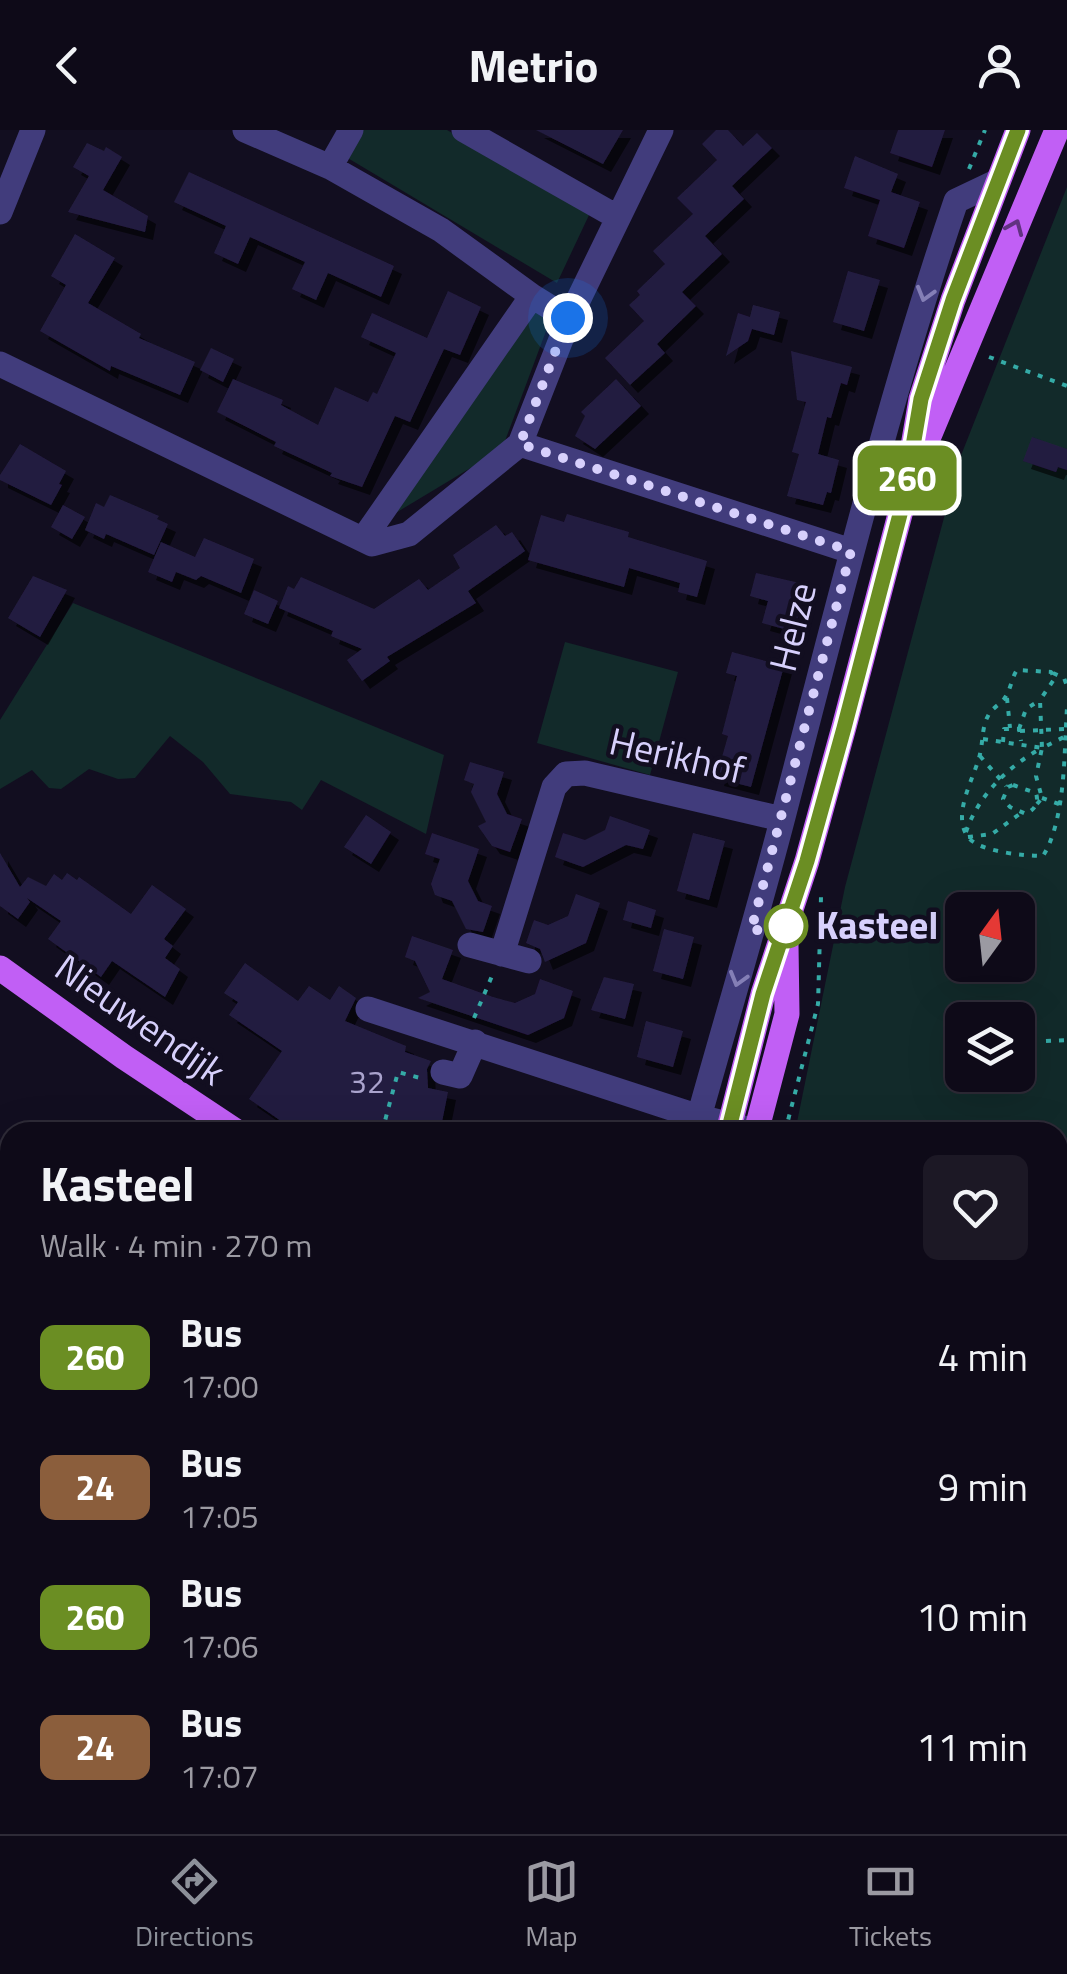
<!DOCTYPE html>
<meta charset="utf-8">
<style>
:root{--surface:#0e0a18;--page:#1c1825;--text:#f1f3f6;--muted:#9b9aa2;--line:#2e2b37;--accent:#8c9099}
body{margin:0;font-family:"Titillium Web",sans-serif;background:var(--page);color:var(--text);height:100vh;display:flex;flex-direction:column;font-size:38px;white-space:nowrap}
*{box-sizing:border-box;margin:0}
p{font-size:32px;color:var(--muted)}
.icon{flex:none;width:55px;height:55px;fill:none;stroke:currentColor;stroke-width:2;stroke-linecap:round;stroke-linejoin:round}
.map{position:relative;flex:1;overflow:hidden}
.sheet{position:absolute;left:0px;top:992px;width:1068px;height:712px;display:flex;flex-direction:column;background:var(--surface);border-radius:30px 30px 0 0;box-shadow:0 10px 40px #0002,0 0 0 2px var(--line)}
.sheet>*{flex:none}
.badge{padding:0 20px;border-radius:15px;font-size:35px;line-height:65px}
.needle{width:65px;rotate:15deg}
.buttons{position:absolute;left:945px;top:762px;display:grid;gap:20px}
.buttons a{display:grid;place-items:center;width:90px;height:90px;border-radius:15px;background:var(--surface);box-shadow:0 10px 40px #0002,0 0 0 2px var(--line);font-size:50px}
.you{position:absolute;width:50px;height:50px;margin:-25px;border:8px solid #fff;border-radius:50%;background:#1a73e8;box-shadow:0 0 0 15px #1a73e833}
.map>.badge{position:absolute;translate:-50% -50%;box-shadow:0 0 0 5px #fff}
.round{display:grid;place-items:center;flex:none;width:105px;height:105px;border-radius:15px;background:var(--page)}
.head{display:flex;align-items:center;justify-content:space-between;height:170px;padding:0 40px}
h1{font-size:48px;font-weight:700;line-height:75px}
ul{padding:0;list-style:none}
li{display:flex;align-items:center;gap:30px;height:130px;padding:0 40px}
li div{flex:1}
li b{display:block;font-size:38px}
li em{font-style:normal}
li .badge{min-width:110px;font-weight:700;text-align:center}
header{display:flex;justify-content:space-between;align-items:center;height:130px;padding:0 40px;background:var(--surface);font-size:45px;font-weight:700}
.dock{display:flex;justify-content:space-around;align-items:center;height:140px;border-top:2px solid var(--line);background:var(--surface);font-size:28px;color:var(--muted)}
.dock a{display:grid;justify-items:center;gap:5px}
.dock .active{color:var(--accent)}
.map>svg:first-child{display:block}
</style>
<header><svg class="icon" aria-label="back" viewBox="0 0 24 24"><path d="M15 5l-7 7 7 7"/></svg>Metrio<svg class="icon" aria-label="person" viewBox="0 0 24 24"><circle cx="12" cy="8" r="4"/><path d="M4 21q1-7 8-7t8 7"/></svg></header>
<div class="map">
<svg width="1067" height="1704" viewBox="0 0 1067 1704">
<defs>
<filter id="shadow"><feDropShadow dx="8" dy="8" stdDeviation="0" flood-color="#0009"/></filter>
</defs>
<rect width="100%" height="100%" fill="#120e20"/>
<path fill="#122a2a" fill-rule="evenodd" d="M362,0H447L590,83L557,153L346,27Z
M1067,57V1027L1058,1031V1002H795L845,757L960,328ZM962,780H1018V835H962ZM962,890H1018V945H962Z
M537,177L548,187L549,193L502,319L384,390Z
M73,473L444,625L426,704L321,650L302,680L291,672L230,664L203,632L170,606L135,648L118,649L89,639L61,659L49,658L32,640L0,659V590Z
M565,512L678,542L650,645L537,613Z"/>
<path fill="#241c40" filter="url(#shadow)" d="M536,0H623L603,34Z
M716,0H728L743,16L757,3L772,18L732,56L744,69L705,106L722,124L682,162L696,176L657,214L665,223L630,255L605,228L644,191L629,175L640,165L637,161L665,134L653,121L693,84L677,68L717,30L702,14Z
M898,0H945L932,37L890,23Z
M87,13L104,21L106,17L122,27L103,60L148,86L145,102L68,82L89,46L73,37Z
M855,26L898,44L891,62L920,72L904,118L868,106L880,70L844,58Z
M189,42L394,136L381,167L328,143L316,170L292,159L305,132L250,107L238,134L214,123L226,96L174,72Z
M75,104L115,128L88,173L141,204L139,208L195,232L180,265L111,236L110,241L40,201L66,155L51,146Z
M848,141L880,150L864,201L833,192Z
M448,161L481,177L460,225L444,219L410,292L395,286L362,357L330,346L332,343L274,316L276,312L217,282L233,249L283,270L281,275L318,295L335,257L368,272L373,262L377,264L396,223L361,207L372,183L427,208Z
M753,175L780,182L774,205L752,199L748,211L726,226L738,183L750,187Z
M211,218L234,229L223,252L200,240Z
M791,221L852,237L847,255L841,253L831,288L827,287L818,324L839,330L831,363L827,362L823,375L787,366L799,324L792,322L806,272L797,270Z
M616,249L641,276L595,319L575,306L585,286L581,282Z
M1032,307L1067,319V340L1058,337L1056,342L1023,331Z
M20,314L66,341L59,354L62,355L51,375L0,350V345Z
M110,365L159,386L157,389L168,394L154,425L106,404L104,409L85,400L96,373L104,377Z
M63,375L85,387L72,409L51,397Z
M567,384L629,402L628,407L707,431L697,467L678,462L680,453L629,438L624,457L528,430L541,385L564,392Z
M496,395L505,406L512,402L525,421L468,461L476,473L387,527L390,531L362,551L347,530L362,519L331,506L333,501L279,478L288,456L294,459L301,447L374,479L419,449L428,460L460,438L453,425Z
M204,408L254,429L241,463L201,446L196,450L176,442L172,452L148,442L161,412L195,427Z
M756,443L804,454L795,502L762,493L768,471L750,466Z
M33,446L67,460L40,507L8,488Z
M254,460L278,471L268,494L244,484Z
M732,522L784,536L751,657L716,648L728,606L722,604L737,546L726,543Z
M470,632L504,642L497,664L507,684L522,689L510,722L492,716L478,696L486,692L471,662L474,654L464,650Z
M366,685L391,702L371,734L344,717Z
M610,686L650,700L643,719L626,715L583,737L555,727L563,703L585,710L605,700Z
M432,703L479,719L468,751L478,771L492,776L483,802L466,799L452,771L435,765L431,754L440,729L425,724Z
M693,703L725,711L709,770L677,761Z
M0,723L20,757L28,747L46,756L54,744L62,750L67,743L77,750L79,747L131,784L152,755L186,779L164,809L173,816L165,828L180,839L165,867L112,831L101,847L48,809L61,791L27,768L30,772L18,789L0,776Z
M576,764L600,773L586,813L545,832L540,819L526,813L534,790L548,795L568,786Z
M628,771L656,780L651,798L623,790Z
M664,799L694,807L683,849L653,841Z
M412,806L453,820L442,849L493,867L515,873L535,864L540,849L573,861L564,888L528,905L418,868L430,862L415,831L405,827Z
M245,833L298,871L309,856L330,870L339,856L356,868L345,891L406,916L405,922L431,931L427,939L428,958L448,962L440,1002H297L249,969L282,921L229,885L238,872L224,863Z
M604,847L634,854L625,889L591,880Z
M646,891L683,901L673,937L637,927Z"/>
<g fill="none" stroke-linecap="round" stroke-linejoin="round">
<path stroke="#35aba7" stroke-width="4" stroke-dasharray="5 8" stroke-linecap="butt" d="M969,39L985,0
M989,227L1067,256
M1053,543L1064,548L1067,556
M1007,568L1010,598
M1019,599L1026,579L1040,570
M1020,601L1065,599
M983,609L1042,618
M1003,612L1004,599H1019L1021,611
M980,626L1006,656
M1013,655L1036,663C1039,673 1035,679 1026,684L1010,677L1003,669L1008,657Z
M1042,668L1059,674
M1037,674L1042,668L1036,646L1042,618L1064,607
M966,702C978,666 1008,636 1042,618L1040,570L1055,548L1051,542L1017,540C1011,549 1011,560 1004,569C999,575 991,579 988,586C982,596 983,612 980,624C975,647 951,684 968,707C979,722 1026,726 1043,726C1066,689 1064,621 1067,578
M968,707L992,704L1021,683
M474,888L492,846
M1046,911L1067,910
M382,1002L398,942L420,948
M785,1002L818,874L821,767
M1058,1055L1067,1051
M1058,1146L1067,1141
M1060,1171L1067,1221"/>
<path stroke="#413c7c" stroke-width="25" d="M245,0L330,37L441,100L532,166
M464,0L617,87
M330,37L351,0
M0,82L33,0
M0,234L372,414L409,404L520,314L569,189L661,0
M520,314L851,421
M364,408L532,166L569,189
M470,815L529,831
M502,824L554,657L566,644L585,643L782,689
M368,879L699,987L751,1000
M443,942L460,946L475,912
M699,987C727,887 757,787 783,687C837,481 887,273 956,71L996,52
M0,1531L10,1530
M1058,1583H1067
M747,1695L751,1704
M391,1704L395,1695
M609,1704L612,1695"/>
<path stroke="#c15ff5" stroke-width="25" d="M922,323L1057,0
M0,838L124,927L237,1002
M728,1002L763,864L807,731L844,597L904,369L921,269L953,170L1018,0
M756,1002L787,884L786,815
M1058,1086L1067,1085
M1058,1112L1067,1107"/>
</g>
<defs><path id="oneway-chevron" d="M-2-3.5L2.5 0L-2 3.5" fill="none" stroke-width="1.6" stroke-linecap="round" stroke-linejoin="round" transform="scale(2.5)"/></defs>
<use stroke="#613280" href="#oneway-chevron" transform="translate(1015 97) rotate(-67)"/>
<g stroke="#847fb6">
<use href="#oneway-chevron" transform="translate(925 164) rotate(106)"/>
<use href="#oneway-chevron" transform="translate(738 849) rotate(106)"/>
</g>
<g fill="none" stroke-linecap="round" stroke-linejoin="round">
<g stroke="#fff" stroke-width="22">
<path id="line" d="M728,1002L763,864L807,731L844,598L904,369L921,269L953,170L1018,0"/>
</g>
<use href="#line" stroke="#6b8e23" stroke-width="15"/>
<path stroke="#d7d0fc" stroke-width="10" stroke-dasharray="0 18" d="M568,188L520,314L851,421L751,801L786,796"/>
</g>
<circle fill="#fff" stroke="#6b8e23" stroke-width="5" cx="786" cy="796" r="20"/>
<g text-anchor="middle" stroke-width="9" stroke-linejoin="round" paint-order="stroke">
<g font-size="32" fill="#aaa3cd">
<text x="367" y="963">32</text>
</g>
<g font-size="38" fill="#d7d0fc" stroke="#120e20">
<text transform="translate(793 497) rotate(-76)" y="13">Helze</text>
<text transform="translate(677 626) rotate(13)" y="13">Herikhof</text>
<text transform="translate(140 890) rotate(35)" y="13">Nieuwendijk</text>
</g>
<g font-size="38" font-weight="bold" fill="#d7d0fc" stroke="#120e20" text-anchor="start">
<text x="816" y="809">Kasteel</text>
</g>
</g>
</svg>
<div class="buttons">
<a><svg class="needle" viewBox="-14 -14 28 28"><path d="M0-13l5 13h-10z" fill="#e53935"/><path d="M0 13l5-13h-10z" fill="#9b9aa2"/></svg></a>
<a><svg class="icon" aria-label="layers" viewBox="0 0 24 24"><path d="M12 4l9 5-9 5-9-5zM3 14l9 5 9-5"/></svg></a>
</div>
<div class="you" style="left:568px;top:188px"></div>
<b class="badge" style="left:907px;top:348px;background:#6b8e23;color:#fff">260</b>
<section class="sheet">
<div class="head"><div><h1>Kasteel</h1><p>Walk · 4 min · 270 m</p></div><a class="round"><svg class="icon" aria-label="heart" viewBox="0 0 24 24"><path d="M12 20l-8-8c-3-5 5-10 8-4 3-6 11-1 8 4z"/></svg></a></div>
<ul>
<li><span class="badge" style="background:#6b8e23;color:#fff">260</span><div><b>Bus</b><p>17:00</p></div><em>4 min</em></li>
<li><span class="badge" style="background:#8b5e3c;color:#fff">24</span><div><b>Bus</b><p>17:05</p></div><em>9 min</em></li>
<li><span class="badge" style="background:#6b8e23;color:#fff">260</span><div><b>Bus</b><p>17:06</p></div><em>10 min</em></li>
<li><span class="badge" style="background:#8b5e3c;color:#fff">24</span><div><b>Bus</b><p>17:07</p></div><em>11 min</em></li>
</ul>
</section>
</div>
<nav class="dock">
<a class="active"><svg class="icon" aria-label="directions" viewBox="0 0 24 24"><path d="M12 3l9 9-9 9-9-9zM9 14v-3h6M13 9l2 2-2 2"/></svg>Directions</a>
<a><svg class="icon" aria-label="map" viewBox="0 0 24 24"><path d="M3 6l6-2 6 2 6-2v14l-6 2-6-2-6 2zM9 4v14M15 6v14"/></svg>Map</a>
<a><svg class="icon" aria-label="tickets" viewBox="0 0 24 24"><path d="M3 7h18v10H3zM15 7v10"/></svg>Tickets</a>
</nav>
